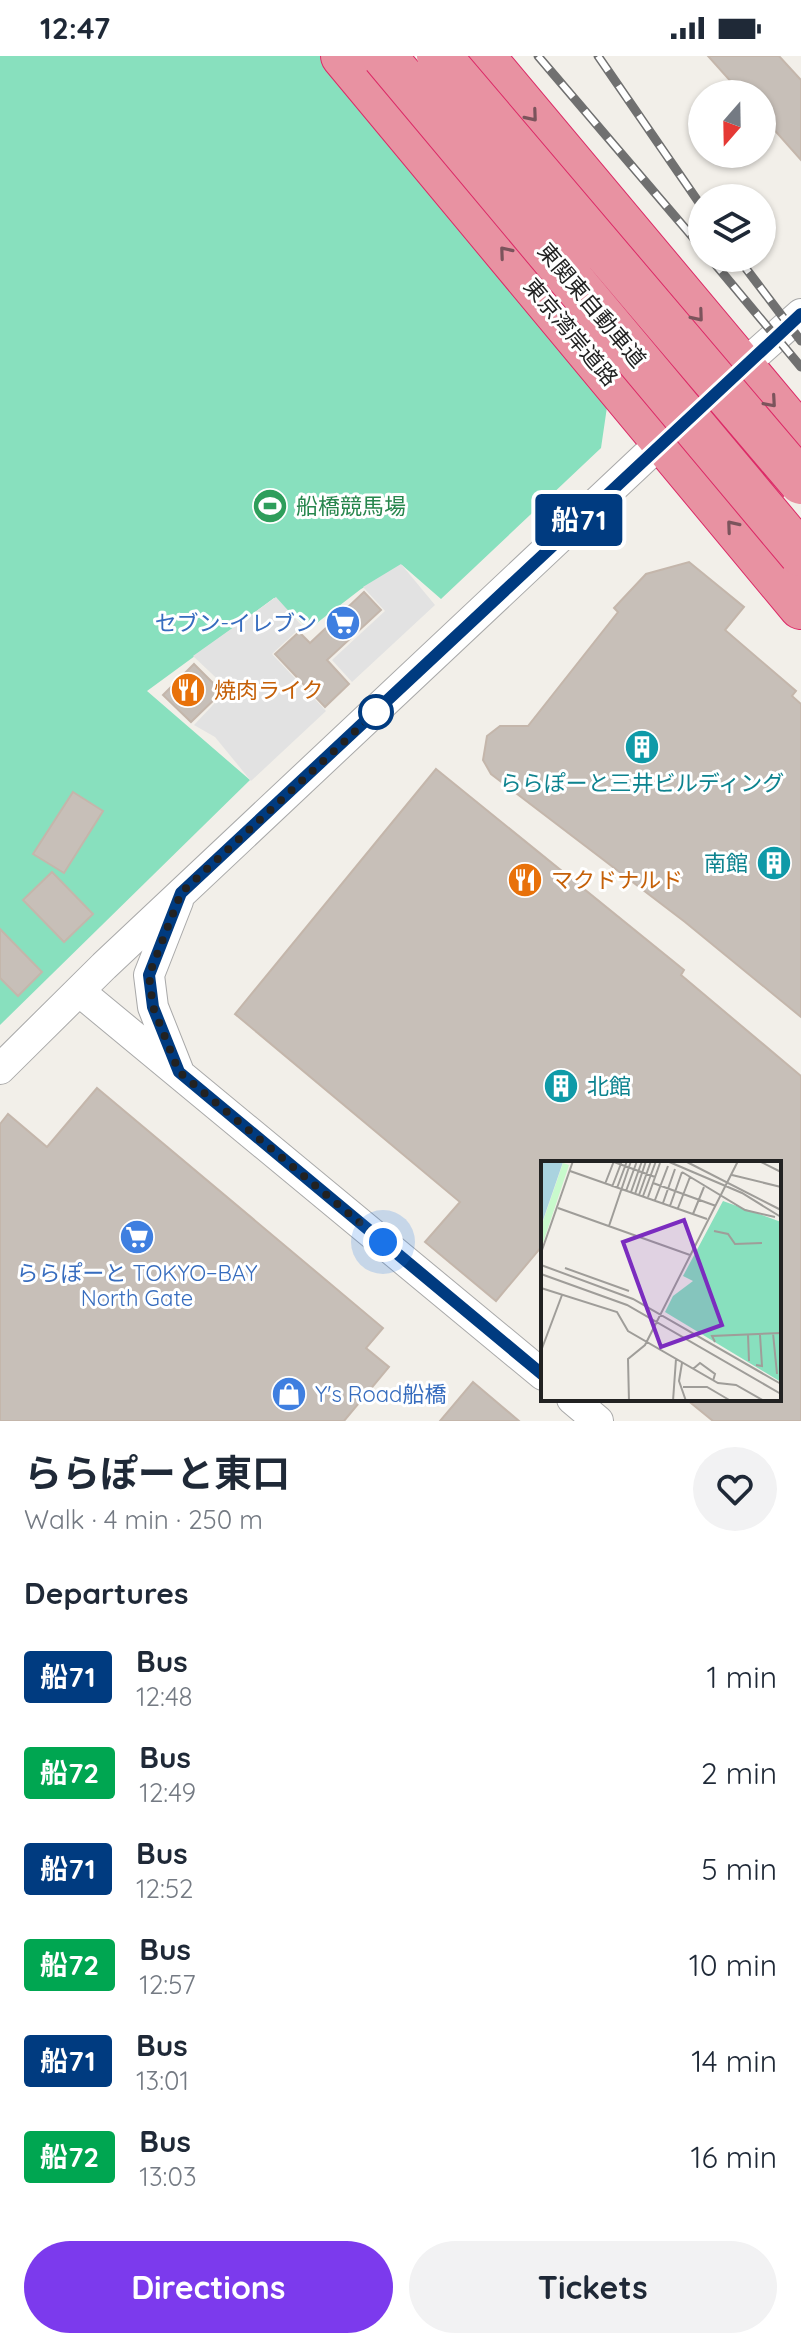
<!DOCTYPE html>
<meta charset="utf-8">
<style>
:root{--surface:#fff;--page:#f2f2f3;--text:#1f2937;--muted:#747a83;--accent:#7c3aed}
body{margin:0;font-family:Quicksand,"Noto Sans JP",sans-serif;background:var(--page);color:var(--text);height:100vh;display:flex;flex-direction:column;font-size:30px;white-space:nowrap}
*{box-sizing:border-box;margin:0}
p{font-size:26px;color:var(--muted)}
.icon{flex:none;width:44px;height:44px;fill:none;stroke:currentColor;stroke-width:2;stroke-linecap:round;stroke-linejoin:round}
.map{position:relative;height:1365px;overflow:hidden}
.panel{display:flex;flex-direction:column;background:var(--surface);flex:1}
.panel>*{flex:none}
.badge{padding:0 16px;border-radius:6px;font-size:28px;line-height:52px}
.needle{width:52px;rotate:200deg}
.tools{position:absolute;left:688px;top:24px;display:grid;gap:16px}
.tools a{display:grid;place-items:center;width:88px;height:88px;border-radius:50%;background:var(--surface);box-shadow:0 2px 6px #0004;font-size:40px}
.you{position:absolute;width:40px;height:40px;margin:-20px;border:6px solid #fff;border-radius:50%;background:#1a73e8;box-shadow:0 0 0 12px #1a73e833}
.map>.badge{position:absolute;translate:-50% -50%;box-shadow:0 0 0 4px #fff}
h2{padding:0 24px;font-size:30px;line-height:72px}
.round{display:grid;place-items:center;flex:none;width:84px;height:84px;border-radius:42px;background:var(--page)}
.summary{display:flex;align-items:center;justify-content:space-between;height:136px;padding:0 24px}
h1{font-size:38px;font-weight:700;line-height:60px}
.action{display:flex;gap:16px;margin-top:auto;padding:16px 24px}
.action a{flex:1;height:92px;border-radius:48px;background:var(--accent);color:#fff;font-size:32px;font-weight:700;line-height:92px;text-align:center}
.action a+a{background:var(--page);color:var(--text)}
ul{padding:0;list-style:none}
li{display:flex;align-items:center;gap:24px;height:96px;padding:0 24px}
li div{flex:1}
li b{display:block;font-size:30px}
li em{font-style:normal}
li .badge{min-width:88px;font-weight:700;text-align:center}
.status{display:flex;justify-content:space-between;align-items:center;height:56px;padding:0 40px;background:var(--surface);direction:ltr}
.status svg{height:22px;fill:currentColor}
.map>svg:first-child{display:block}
</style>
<div class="status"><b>12:47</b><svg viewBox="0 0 49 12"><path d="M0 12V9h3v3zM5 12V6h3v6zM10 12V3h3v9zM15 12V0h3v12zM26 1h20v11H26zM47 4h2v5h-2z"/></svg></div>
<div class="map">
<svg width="801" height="1365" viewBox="0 0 801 1365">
<rect width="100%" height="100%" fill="#f2efe9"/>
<path fill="#88e0be" d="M0,0H328L607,351L601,392L441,543L402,509L361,533L309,573L274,542L147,635L250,724L0,969Z"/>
<path fill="#e2e2e2" d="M401,508L435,549L352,626L332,604L385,555L363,531Z
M276,541L302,570L272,598L326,655L251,725L215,681L194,669L228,633L193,600Z"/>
<path fill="#c7bfb8" stroke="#c4b6ab" stroke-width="2" d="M708,0H779L801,24V104L762,60V38H742Z
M689,506L744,551L725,574L796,635L792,640L801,648V961L685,866L491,718L483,704L487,680L500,670H528L618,556L614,552L646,518Z
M364,536L381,554L327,604L349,628L325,651L275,598L299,576L310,587Z
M194,608L222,636L191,666L163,639Z
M436,713L684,914L681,919L801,1020V1365H713L686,1343H779V1107H543V1189L496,1245L425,1186L460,1146L235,958Z
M73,736L103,755L64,817L33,798Z
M52,816L93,858L64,886L23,844Z
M0,873L42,916L18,940L0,922Z
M97,1032L383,1272L366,1292L389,1311L344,1365H0V1068L8,1058L47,1091Z
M473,1326L519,1365H440Z"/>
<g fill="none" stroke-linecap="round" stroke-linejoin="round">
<g stroke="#a9a9a9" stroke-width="32">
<path id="minor" d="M730,321L801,258
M178,845L149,919L153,951L178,1014
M79,935L543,1319
M0,1013L104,910L675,373
M572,1343L598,1365"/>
</g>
<g stroke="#dc2a67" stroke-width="46">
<path id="highway" d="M343,0L801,551
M482,0L801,381"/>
</g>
<use href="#minor" stroke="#fff" stroke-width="30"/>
<use href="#highway" stroke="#e892a2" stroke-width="44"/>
<g stroke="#707070" stroke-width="9">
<path id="rail" d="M538,0L702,192
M598,0L702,151
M710,202L801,311
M738,202L801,285"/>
</g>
<use href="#rail" stroke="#fff" stroke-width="6" stroke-dasharray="18" stroke-linecap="butt"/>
<g stroke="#dc2a67" stroke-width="46" stroke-linecap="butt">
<path id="highway-bridge" d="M384,0L801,498
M439,0L801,426"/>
</g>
<use href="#highway-bridge" stroke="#e892a2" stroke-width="44"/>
</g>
<defs><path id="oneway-chevron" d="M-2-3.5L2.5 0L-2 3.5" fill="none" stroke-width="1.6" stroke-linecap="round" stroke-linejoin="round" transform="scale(2)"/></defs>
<g stroke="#7b545c">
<use href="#oneway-chevron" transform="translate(532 60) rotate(50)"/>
<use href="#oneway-chevron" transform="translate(505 196) rotate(-130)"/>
<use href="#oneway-chevron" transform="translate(698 260) rotate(50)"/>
<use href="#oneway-chevron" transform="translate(771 346) rotate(49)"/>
<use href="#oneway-chevron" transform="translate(732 470) rotate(-130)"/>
</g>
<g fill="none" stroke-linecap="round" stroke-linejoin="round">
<g stroke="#fff" stroke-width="18">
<path id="line" d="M543,1319L179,1016L153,951L149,919L181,837L801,258"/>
</g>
<use href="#line" stroke="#003b80" stroke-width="12"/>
<path stroke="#222" stroke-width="8" stroke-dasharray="0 14.4" d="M376,656L181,837L149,919L153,951L179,1016L383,1186"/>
</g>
<defs>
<g id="stadium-disc" transform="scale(1.8)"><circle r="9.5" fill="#2e9e5b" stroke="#fff"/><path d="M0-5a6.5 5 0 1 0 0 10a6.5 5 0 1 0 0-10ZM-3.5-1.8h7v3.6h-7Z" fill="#fff"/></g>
<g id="supermarket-disc" transform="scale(1.8)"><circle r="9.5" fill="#3f7fe0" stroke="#fff"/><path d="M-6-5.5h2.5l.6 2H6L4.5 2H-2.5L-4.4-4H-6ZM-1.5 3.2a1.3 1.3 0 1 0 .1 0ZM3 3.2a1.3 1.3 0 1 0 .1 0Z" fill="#fff"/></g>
<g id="restaurant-disc" transform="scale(1.8)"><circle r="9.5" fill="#e8710a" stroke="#fff"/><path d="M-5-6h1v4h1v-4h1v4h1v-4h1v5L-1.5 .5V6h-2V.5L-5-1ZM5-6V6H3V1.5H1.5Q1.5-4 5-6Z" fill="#fff"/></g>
<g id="building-disc" transform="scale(1.8)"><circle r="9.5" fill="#0f9aa8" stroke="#fff"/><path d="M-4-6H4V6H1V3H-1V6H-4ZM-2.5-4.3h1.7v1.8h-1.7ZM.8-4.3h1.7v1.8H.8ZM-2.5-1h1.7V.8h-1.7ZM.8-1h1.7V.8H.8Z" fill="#fff"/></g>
<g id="shop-disc" transform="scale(1.8)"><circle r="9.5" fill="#3f7fe0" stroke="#fff"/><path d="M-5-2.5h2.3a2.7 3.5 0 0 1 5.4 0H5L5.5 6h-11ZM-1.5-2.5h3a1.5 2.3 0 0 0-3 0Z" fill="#fff"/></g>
</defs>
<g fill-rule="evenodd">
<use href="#stadium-disc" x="270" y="450"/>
<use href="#supermarket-disc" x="343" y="567"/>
<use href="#restaurant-disc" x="188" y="634"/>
<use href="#building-disc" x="642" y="691"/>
<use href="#building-disc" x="774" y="807"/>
<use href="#restaurant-disc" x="525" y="824"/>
<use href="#building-disc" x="561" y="1030"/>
<use href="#supermarket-disc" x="137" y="1181"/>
<use href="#shop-disc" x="289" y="1338"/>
</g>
<circle fill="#fff" stroke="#003b80" stroke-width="4" cx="376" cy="656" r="16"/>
<g text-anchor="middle" stroke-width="6" stroke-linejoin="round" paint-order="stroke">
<g font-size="22" fill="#222" stroke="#fff">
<text transform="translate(592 249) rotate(50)" y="8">東関東自動車道</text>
<text transform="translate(571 276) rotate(50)" y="8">東京湾岸道路</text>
</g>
<g font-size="22" fill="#27864d" stroke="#fff" text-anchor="start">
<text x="296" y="458">船橋競馬場</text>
</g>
<g font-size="22" fill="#366cbe" stroke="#fff" text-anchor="end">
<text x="317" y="575">セブン-イレブン</text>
<text x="137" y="1225" text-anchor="middle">ららぽーと TOKYO−BAY<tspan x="137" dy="25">North Gate</tspan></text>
<text x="315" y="1346" text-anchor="start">Y's Road船橋</text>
</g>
<g font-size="22" fill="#c56008" stroke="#fff" text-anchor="start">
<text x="214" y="642">焼肉ライク</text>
<text x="551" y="832">マクドナルド</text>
</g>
<g font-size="22" fill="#0d838f" stroke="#fff">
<text x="642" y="735">ららぽーと三井ビルディング</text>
<text x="748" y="815" text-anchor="end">南館</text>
<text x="587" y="1038" text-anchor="start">北館</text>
</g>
</g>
<g transform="translate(541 1105)">
<rect width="240" height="240" fill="#f2efe9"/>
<path d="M22,2L28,4L0,88V66Z" fill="#c8facc"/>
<path d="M182,40L240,61V221L124,151L132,135L152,120L142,115Z" fill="#88e0be"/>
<path d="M0,0H25L28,2L22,1L0,65Z" fill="#aad3df"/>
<path fill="none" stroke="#9f9d99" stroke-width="2" d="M126,0L201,32L240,56M144,0L240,49M218,0L240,11M73,1L114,16M29,10L166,58M141,11L204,49L234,56M191,14L240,26M112,22L175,45M64,23L73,0M71,26L81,0M76,27L86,0M85,30L96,0M90,31L101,0M94,33L105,0M98,34L110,0M102,35L115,0M107,36L119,2M114,39L127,5M122,42L134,8M129,45L141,11M17,47L149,94M137,47L149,16M152,53L163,26M68,65L90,0M173,70L187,73L194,83L221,82M0,92L32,0M0,104L92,138L240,223M24,107L88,130M0,113L86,144L240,233M0,127L76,151L87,170L177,222L195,224L223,240M232,172L236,213M207,174L208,200M174,181L171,175L240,172M0,190L21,134M141,202L138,220L145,240M215,204L221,205L219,174M152,208L159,202L174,213L172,220M142,226H166L190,240M88,240L87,198L104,184L197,0M132,240L135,198"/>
<path fill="#7b2cbf" fill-opacity="0.15" stroke="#7b2cbf" stroke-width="4" d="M143,59L181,164L120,186L82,81Z"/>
<rect width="240" height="240" fill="none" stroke="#222" stroke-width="4"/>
</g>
</svg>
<div class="tools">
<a><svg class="needle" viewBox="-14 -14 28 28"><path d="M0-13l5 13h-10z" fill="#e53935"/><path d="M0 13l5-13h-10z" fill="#747a83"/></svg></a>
<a><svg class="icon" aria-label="layers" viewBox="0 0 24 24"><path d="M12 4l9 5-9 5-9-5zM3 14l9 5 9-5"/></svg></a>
</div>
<div class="you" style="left:383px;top:1186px"></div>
<b class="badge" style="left:579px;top:464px;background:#003b80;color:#fff">船71</b>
</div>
<section class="panel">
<div class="summary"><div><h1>ららぽーと東口</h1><p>Walk · 4 min · 250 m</p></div><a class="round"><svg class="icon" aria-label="heart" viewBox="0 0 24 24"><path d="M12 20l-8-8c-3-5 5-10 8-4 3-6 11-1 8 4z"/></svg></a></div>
<h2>Departures</h2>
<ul>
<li><span class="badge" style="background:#003b80;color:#fff">船71</span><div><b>Bus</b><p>12:48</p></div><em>1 min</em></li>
<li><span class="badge" style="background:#00a651;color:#fff">船72</span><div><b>Bus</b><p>12:49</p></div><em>2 min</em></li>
<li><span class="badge" style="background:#003b80;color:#fff">船71</span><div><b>Bus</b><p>12:52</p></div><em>5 min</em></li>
<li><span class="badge" style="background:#00a651;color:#fff">船72</span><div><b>Bus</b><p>12:57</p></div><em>10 min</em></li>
<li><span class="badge" style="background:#003b80;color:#fff">船71</span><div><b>Bus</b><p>13:01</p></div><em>14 min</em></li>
<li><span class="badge" style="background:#00a651;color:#fff">船72</span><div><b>Bus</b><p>13:03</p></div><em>16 min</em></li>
</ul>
<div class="action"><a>Directions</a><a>Tickets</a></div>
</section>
